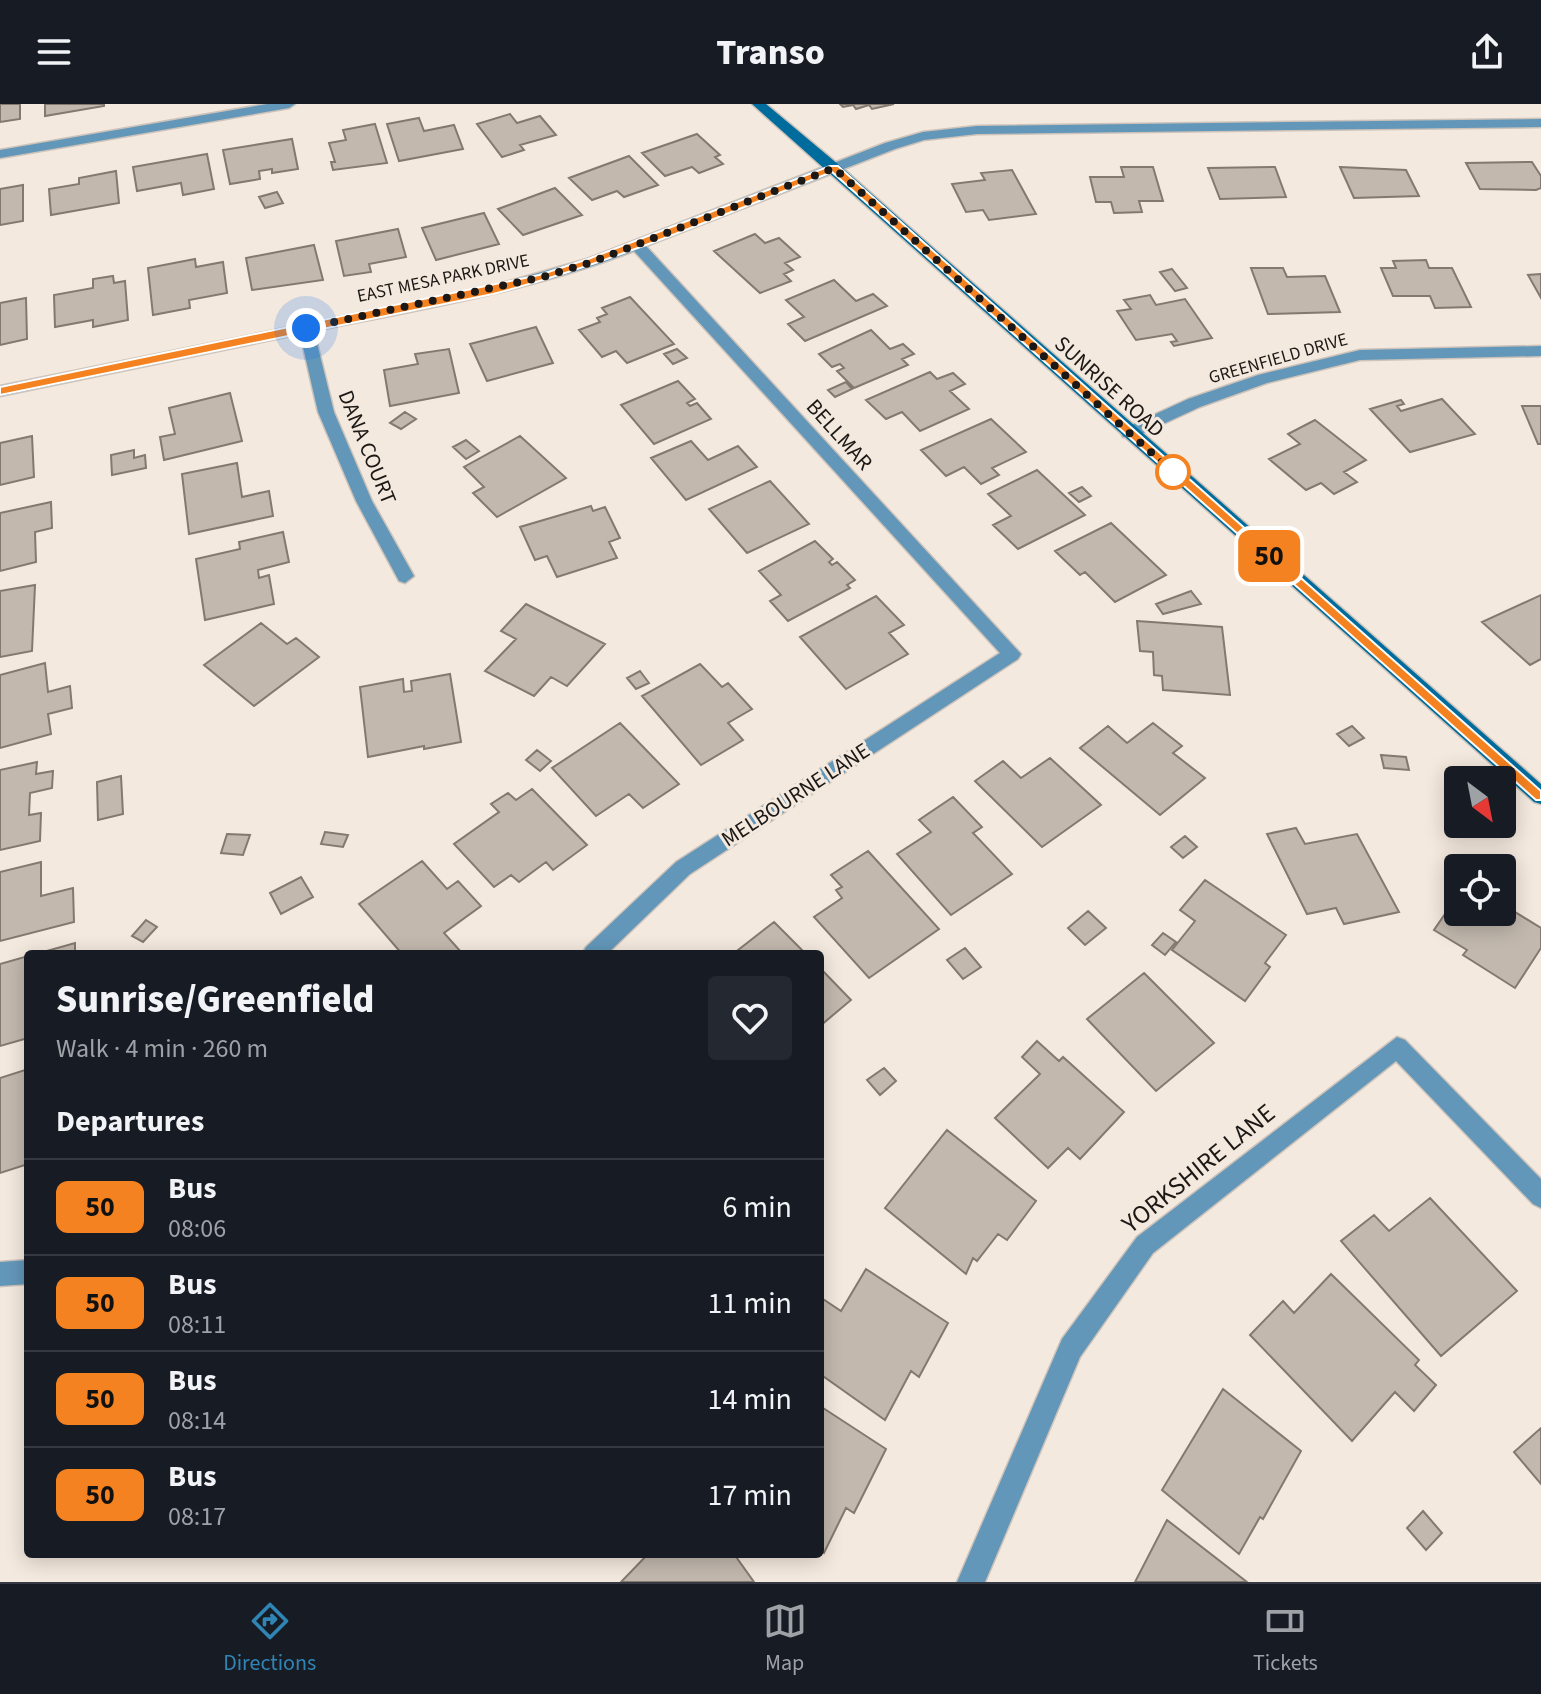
<!DOCTYPE html>
<meta charset="utf-8">
<style>
:root{--surface:#171b24;--page:#242831;--text:#f1f3f6;--muted:#9ea1a6;--line:#363941;--accent:#3185b5}
body{margin:0;font-family:"Source Sans 3",sans-serif;background:var(--page);color:var(--text);height:100vh;display:flex;flex-direction:column;font-size:30px;white-space:nowrap}
*{box-sizing:border-box;margin:0}
p{font-size:26px;color:var(--muted)}
.icon{flex:none;width:44px;height:44px;fill:none;stroke:currentColor;stroke-width:2;stroke-linecap:round;stroke-linejoin:round}
.map{position:relative;flex:1;overflow:hidden}
.side{position:absolute;left:24px;top:846px;width:800px;height:608px;display:flex;flex-direction:column;background:var(--surface);border-radius:8px;box-shadow:0 4px 20px #0003}
.side>*{flex:none}
.badge{padding:0 16px;border-radius:12px;font-size:28px;line-height:52px}
.needle{width:52px;rotate:148deg}
.tools{position:absolute;left:1444px;top:662px;display:grid;gap:16px}
.tools a{display:grid;place-items:center;width:72px;height:72px;border-radius:8px;background:var(--surface);box-shadow:0 4px 20px #0003;font-size:40px}
.you{position:absolute;width:40px;height:40px;margin:-20px;border:6px solid #fff;border-radius:50%;background:#1a73e8;box-shadow:0 0 0 12px #1a73e833}
.map>.badge{position:absolute;translate:-50% -50%;box-shadow:0 0 0 4px #fff}
h2{padding:0 32px;font-size:30px;line-height:72px}
.round{display:grid;place-items:center;flex:none;width:84px;height:84px;border-radius:8px;background:var(--page)}
.head{display:flex;align-items:center;justify-content:space-between;height:136px;padding:0 32px}
h1{font-size:38px;font-weight:800;line-height:60px}
ul{padding:0;list-style:none}
li{display:flex;align-items:center;gap:24px;height:96px;padding:0 32px;border-top:2px solid var(--line)}
li div{flex:1}
li b{display:block;font-size:30px}
li em{font-style:normal}
li .badge{min-width:88px;font-weight:700;text-align:center}
header{display:flex;justify-content:space-between;align-items:center;height:104px;padding:0 32px;background:var(--surface);font-size:36px;font-weight:800}
.dock{display:flex;justify-content:space-around;align-items:center;height:112px;border-top:2px solid var(--line);background:var(--surface);font-size:22px;color:var(--muted)}
.dock a{display:grid;justify-items:center;gap:4px}
.dock .current{color:var(--accent)}
.map>svg:first-child{display:block}
</style>
<header><svg class="icon" aria-label="menu" viewBox="0 0 24 24"><path d="M4 6h16M4 12h16M4 18h16"/></svg>Transo<svg class="icon" aria-label="share" viewBox="0 0 24 24"><path d="M12 15V3M7 8l5-5 5 5M5 13v7h14v-7"/></svg></header>
<div class="map">
<svg width="1541" height="1478" viewBox="0 0 1541 1478">
<rect width="100%" height="100%" fill="#f4e9de"/>
<path fill="#c2b8ae" stroke="#837970" stroke-width="2" d="M0,0H20V15L0,18Z
M45,0H104V2L45,12Z
M840,0H894L872,5L869,1L856,5L853,1L843,3Z
M510,10L517,19L540,12L556,31L520,41L524,46L502,53L477,20Z
M419,14L424,27L454,21L463,45L399,57L387,20Z
M375,20L387,59L333,66L331,58H335L329,39L346,36L343,26Z
M697,30L720,51L715,53L723,60L699,69L692,63L665,72L642,49Z
M292,35L298,65L272,69V65L259,67L260,75L230,80L223,46Z
M207,50L214,85L183,91L181,79L137,87L133,63Z
M629,52L658,81L624,93L617,87L592,96L569,74Z
M1532,58L1541,72V84L1536,86L1480,85L1466,59Z
M1121,63H1153L1163,97H1139L1142,108L1114,109L1111,98H1096L1090,73H1124Z
M1275,63L1286,93L1220,95L1208,64Z
M1340,63L1406,66L1419,92L1354,94Z
M1012,66L1036,110L989,116L983,106L966,108L952,80L985,76L981,69Z
M116,67L119,99L51,111L49,85L79,80V74Z
M23,81V117L0,121V85Z
M555,84L582,111L523,131L498,105Z
M277,88L283,99L265,104L259,93Z
M484,109L499,140L436,156L422,124Z
M398,125L406,153L369,160L371,168L344,172L336,137Z
M755,130L765,139L779,134L800,153L785,159L793,166L784,170L791,177L760,189L714,147Z
M314,141L323,176L252,186L246,154Z
M195,155L196,163L223,158L227,189L189,196L190,204L153,211L148,164Z
M1426,156L1429,164H1452L1471,203L1435,204L1430,192H1393L1381,164H1396L1393,157Z
M1251,164H1283L1287,173L1325,172L1340,208L1268,210Z
M1172,165L1187,184L1175,187L1160,168Z
M1541,170V194L1528,171Z
M113,172L114,179L125,177L128,216L93,223V216L55,223L54,191L93,184V175Z
M834,176L856,197L873,190L887,202L805,237L788,220L804,213L786,196Z
M1150,191L1156,201L1185,195L1212,234L1174,242L1171,238L1177,237L1172,230L1136,236L1117,207L1131,205L1124,196Z
M630,193L674,240L627,259L616,247L602,253L579,226L600,218L597,214L607,210L602,204Z
M26,194L27,235L0,241V199Z
M536,223L553,259L487,277L470,240Z
M871,226L890,245L903,240L914,250L902,255L908,261L854,284L837,267L844,264L840,260L832,263L819,250Z
M449,245L459,289L390,302L384,266L418,260L415,250Z
M677,245L687,254L673,260L664,250Z
M930,268L937,275L953,269L965,280L950,287L969,305L920,327L902,308L886,315L866,296Z
M678,277L695,295L687,299L690,302L697,299L711,315L654,340L621,301Z
M846,278L852,285L835,293L828,286Z
M230,289L242,337L164,356L160,333L175,330L169,304Z
M1442,295L1475,330L1410,348L1370,305L1401,296L1404,300L1397,302L1401,307Z
M1522,302H1541V340H1538Z
M405,308L416,315L401,325L390,319Z
M991,315L1026,348L992,364L999,371L981,380L964,363L946,372L921,346Z
M1315,316L1366,356L1344,368L1357,378L1334,390L1321,379L1306,386L1269,355L1300,340L1288,330Z
M32,332L34,373L0,381V339Z
M520,332L566,374L497,413L473,389L484,383L464,363Z
M466,336L479,347L466,355L453,343Z
M691,337L708,356L738,342L757,363L686,396L651,354Z
M134,346V354L145,351L146,364L112,371L111,351Z
M237,359L242,393L269,387L273,412L189,430L182,370Z
M1037,366L1085,411L1018,445L993,421L1011,412L988,390Z
M770,377L809,420L747,449L709,405Z
M1082,383L1091,392L1079,398L1069,389Z
M51,398L52,424L35,428L36,458L0,467V409Z
M591,402L593,407L605,403L620,434L609,438L617,454L557,473L547,452L535,456L520,423Z
M1111,419L1166,471L1115,498L1085,468L1080,471L1055,447Z
M283,428L289,458L258,466L259,474L269,471L274,500L205,516L196,455L240,445L239,438Z
M815,437L833,455L829,458L832,461L837,458L855,476L847,481L850,484L788,517L770,497L781,491L759,467Z
M35,481L32,547L0,553V487Z
M1191,487L1201,500L1163,510L1156,500Z
M1541,491V555L1530,561L1482,518Z
M876,492L904,521L889,529L908,550L846,585L800,533Z
M526,500L605,540L567,582L551,573L534,592L485,567L516,535L501,527Z
M1137,517L1222,523L1230,591L1163,586L1162,572L1154,571L1153,548L1140,547Z
M261,519L287,540L296,534L319,553L254,602L204,561Z
M45,559L48,588L70,582L72,604L48,610L51,630L0,644V571Z
M700,560L722,583L728,579L752,605L728,619L743,636L701,661L642,592Z
M640,567L649,579L636,585L627,574Z
M450,570L461,638L424,645V642L368,653L360,583L403,575L404,588L412,587L411,577Z
M620,619L679,680L643,704L629,690L596,712L552,664Z
M1153,619L1182,642L1173,649L1205,674L1160,711L1080,644L1108,622L1127,639Z
M1352,622L1364,634L1349,642L1337,630Z
M537,646L551,657L540,667L526,656Z
M1381,651L1406,653L1409,666L1384,664Z
M1050,654L1101,701L1042,743L975,677L1003,657L1021,674Z
M37,658L36,670L53,667L52,684L30,689L29,711L41,709L40,737L0,746V666Z
M121,672L123,710L98,716L97,678Z
M532,685L587,741L553,766L546,758L519,778L511,771L494,783L454,740L499,708L491,700L508,689L516,696Z
M953,693L982,723L973,729L1012,770L951,811L897,750L931,728L919,716Z
M1296,724L1305,740L1357,730L1399,808L1344,820L1336,804L1307,810L1267,730Z
M325,728L348,731L343,743L321,740Z
M227,730L250,731L243,751L221,749Z
M1185,732L1197,743L1183,754L1171,743Z
M868,747L939,825L869,874L814,813L842,794L836,786L842,783L831,771Z
M422,757L447,785L458,777L481,802L444,829L461,848L457,850H402L359,800Z
M41,758V792L73,784L74,818L0,837V768Z
M301,773L313,793L281,810L270,789Z
M1205,776L1286,831L1265,859L1270,863L1245,897L1172,846L1195,817L1180,806Z
M1458,791V808H1502V800L1541,824V844L1515,884L1463,851L1467,846L1434,826Z
M1088,807L1106,824L1085,841L1068,824Z
M146,816L157,823L143,838L132,832Z
M774,818L806,850H742L738,846Z
M1163,829L1176,838L1165,851L1152,841Z
M75,839V850H36Z
M965,844L981,863L963,875L947,856Z
M28,852V934L0,942V860Z
M820,864L851,896L820,922Z
M1144,869L1214,939L1156,987L1087,915Z
M1037,937L1059,957L1063,953L1124,1008L1080,1055L1068,1044L1048,1064L995,1014L1040,970L1022,953Z
M884,964L896,977L880,991L867,976Z
M28,965V1060L0,1069V974Z
M947,1026L1036,1097L1007,1136L998,1130L977,1157L973,1154L966,1170L885,1104Z
M1430,1094L1517,1187L1441,1252L1341,1137L1374,1111L1389,1127Z
M866,1165L948,1219L919,1273L911,1267L885,1316L820,1270V1242L823,1236L820,1234V1193L841,1207Z
M1331,1170L1419,1256L1415,1261L1436,1281L1414,1307L1395,1288L1352,1337L1250,1231L1283,1197L1294,1209Z
M1223,1285L1301,1347L1263,1415L1260,1413L1239,1450L1162,1386Z
M820,1302L886,1345L854,1409L846,1404L824,1449L820,1447Z
M1541,1324V1380L1514,1348Z
M1423,1407L1442,1429L1426,1446L1407,1424Z
M1167,1416L1247,1478H1135Z
M648,1450H734L754,1478H621Z"/>
<g fill="none" stroke-linecap="round" stroke-linejoin="round">
<g stroke="#cdc3ba" stroke-width="3">
<path id="street" d="M267,0H295L289,4L0,54V46Z
M1541,15V23L977,30L924,36L895,45L646,142L1021,550L1018,555L690,770L607,850H582L586,843L676,758L1000,549L634,147C531,187 422,205 314,227L334,308L372,397L414,472L405,479L399,477L356,397L318,308L300,230L0,292V282L492,182L587,155L885,39L923,28L977,22Z
M1541,242V252L1360,256L1267,279L1200,303L1135,333H1123L1121,329L1123,325L1188,295L1258,271L1360,246Z
M1397,933L1405,936L1541,1075V1104L1533,1100L1396,957L1153,1149L1080,1253L985,1478H957L1062,1235L1137,1133Z
M28,1156V1180L0,1182V1158Z"/>
</g>
<g stroke="#cdc3ba" stroke-width="3">
<path id="secondary" d="M752,0H766L839,61L1541,680V700L1534,698Z"/>
</g>
<use href="#street" fill="#6397b9" fill-rule="evenodd"/>
<use href="#secondary" fill="#006c9d" fill-rule="evenodd"/>
</g>
<path fill="#f58220" stroke="#fff" stroke-width="2" d="M830,62H838L1134,326L1541,687V696H1536L832,68C720,112 609,160 493,190L0,291V283L539,171L588,155Z"/>
<g fill="none" stroke-linecap="round" stroke-linejoin="round">
<path stroke="#1c1815" stroke-width="8" stroke-dasharray="0 14.4" d="M306,224L543,173L592,158L834,64L1173,368"/>
</g>
<circle fill="#fff" stroke="#f58220" stroke-width="4" cx="1173" cy="368" r="16"/>
<g text-anchor="middle" stroke-width="6" stroke-linejoin="round" paint-order="stroke">
<g font-size="18" fill="#1c1815" stroke="#f4e9de">
<text transform="translate(443 174) rotate(-12)" y="6">EAST MESA PARK DRIVE</text>
<text transform="translate(1278 254) rotate(-16)" y="6">GREENFIELD DRIVE</text>
</g>
<g font-size="22" fill="#1c1815" stroke="#f4e9de">
<text transform="translate(1110 282) rotate(42)" y="8">SUNRISE ROAD</text>
<text transform="translate(840 330) rotate(48)" y="8">BELLMAR</text>
<text transform="translate(368 343) rotate(68)" y="8">DANA COURT</text>
<text transform="translate(795 690) rotate(-33)" y="8">MELBOURNE LANE</text>
</g>
<g font-size="26" fill="#1c1815" stroke="#f4e9de">
<text transform="translate(1198 1064) rotate(-39)" y="9">YORKSHIRE LANE</text>
</g>
</g>
</svg>
<div class="tools">
<a><svg class="needle" viewBox="-14 -14 28 28"><path d="M0-13l5 13h-10z" fill="#e53935"/><path d="M0 13l5-13h-10z" fill="#9ea1a6"/></svg></a>
<a><svg class="icon" aria-label="locate" viewBox="0 0 24 24"><circle cx="12" cy="12" r="6"/><path d="M12 2v4M12 18v4M2 12h4M18 12h4"/></svg></a>
</div>
<div class="you" style="left:306px;top:224px"></div>
<b class="badge" style="left:1269px;top:452px;background:#f58220;color:#111">50</b>
<section class="side">
<div class="head"><div><h1>Sunrise/Greenfield</h1><p>Walk · 4 min · 260 m</p></div><a class="round"><svg class="icon" aria-label="heart" viewBox="0 0 24 24"><path d="M12 20l-8-8c-3-5 5-10 8-4 3-6 11-1 8 4z"/></svg></a></div>
<h2>Departures</h2>
<ul>
<li><span class="badge" style="background:#f58220;color:#111">50</span><div><b>Bus</b><p>08:06</p></div><em>6 min</em></li>
<li><span class="badge" style="background:#f58220;color:#111">50</span><div><b>Bus</b><p>08:11</p></div><em>11 min</em></li>
<li><span class="badge" style="background:#f58220;color:#111">50</span><div><b>Bus</b><p>08:14</p></div><em>14 min</em></li>
<li><span class="badge" style="background:#f58220;color:#111">50</span><div><b>Bus</b><p>08:17</p></div><em>17 min</em></li>
</ul>
</section>
</div>
<nav class="dock">
<a class="current"><svg class="icon" aria-label="directions" viewBox="0 0 24 24"><path d="M12 3l9 9-9 9-9-9zM9 14v-3h6M13 9l2 2-2 2"/></svg>Directions</a>
<a><svg class="icon" aria-label="map" viewBox="0 0 24 24"><path d="M3 6l6-2 6 2 6-2v14l-6 2-6-2-6 2zM9 4v14M15 6v14"/></svg>Map</a>
<a><svg class="icon" aria-label="tickets" viewBox="0 0 24 24"><path d="M3 7h18v10H3zM15 7v10"/></svg>Tickets</a>
</nav>
